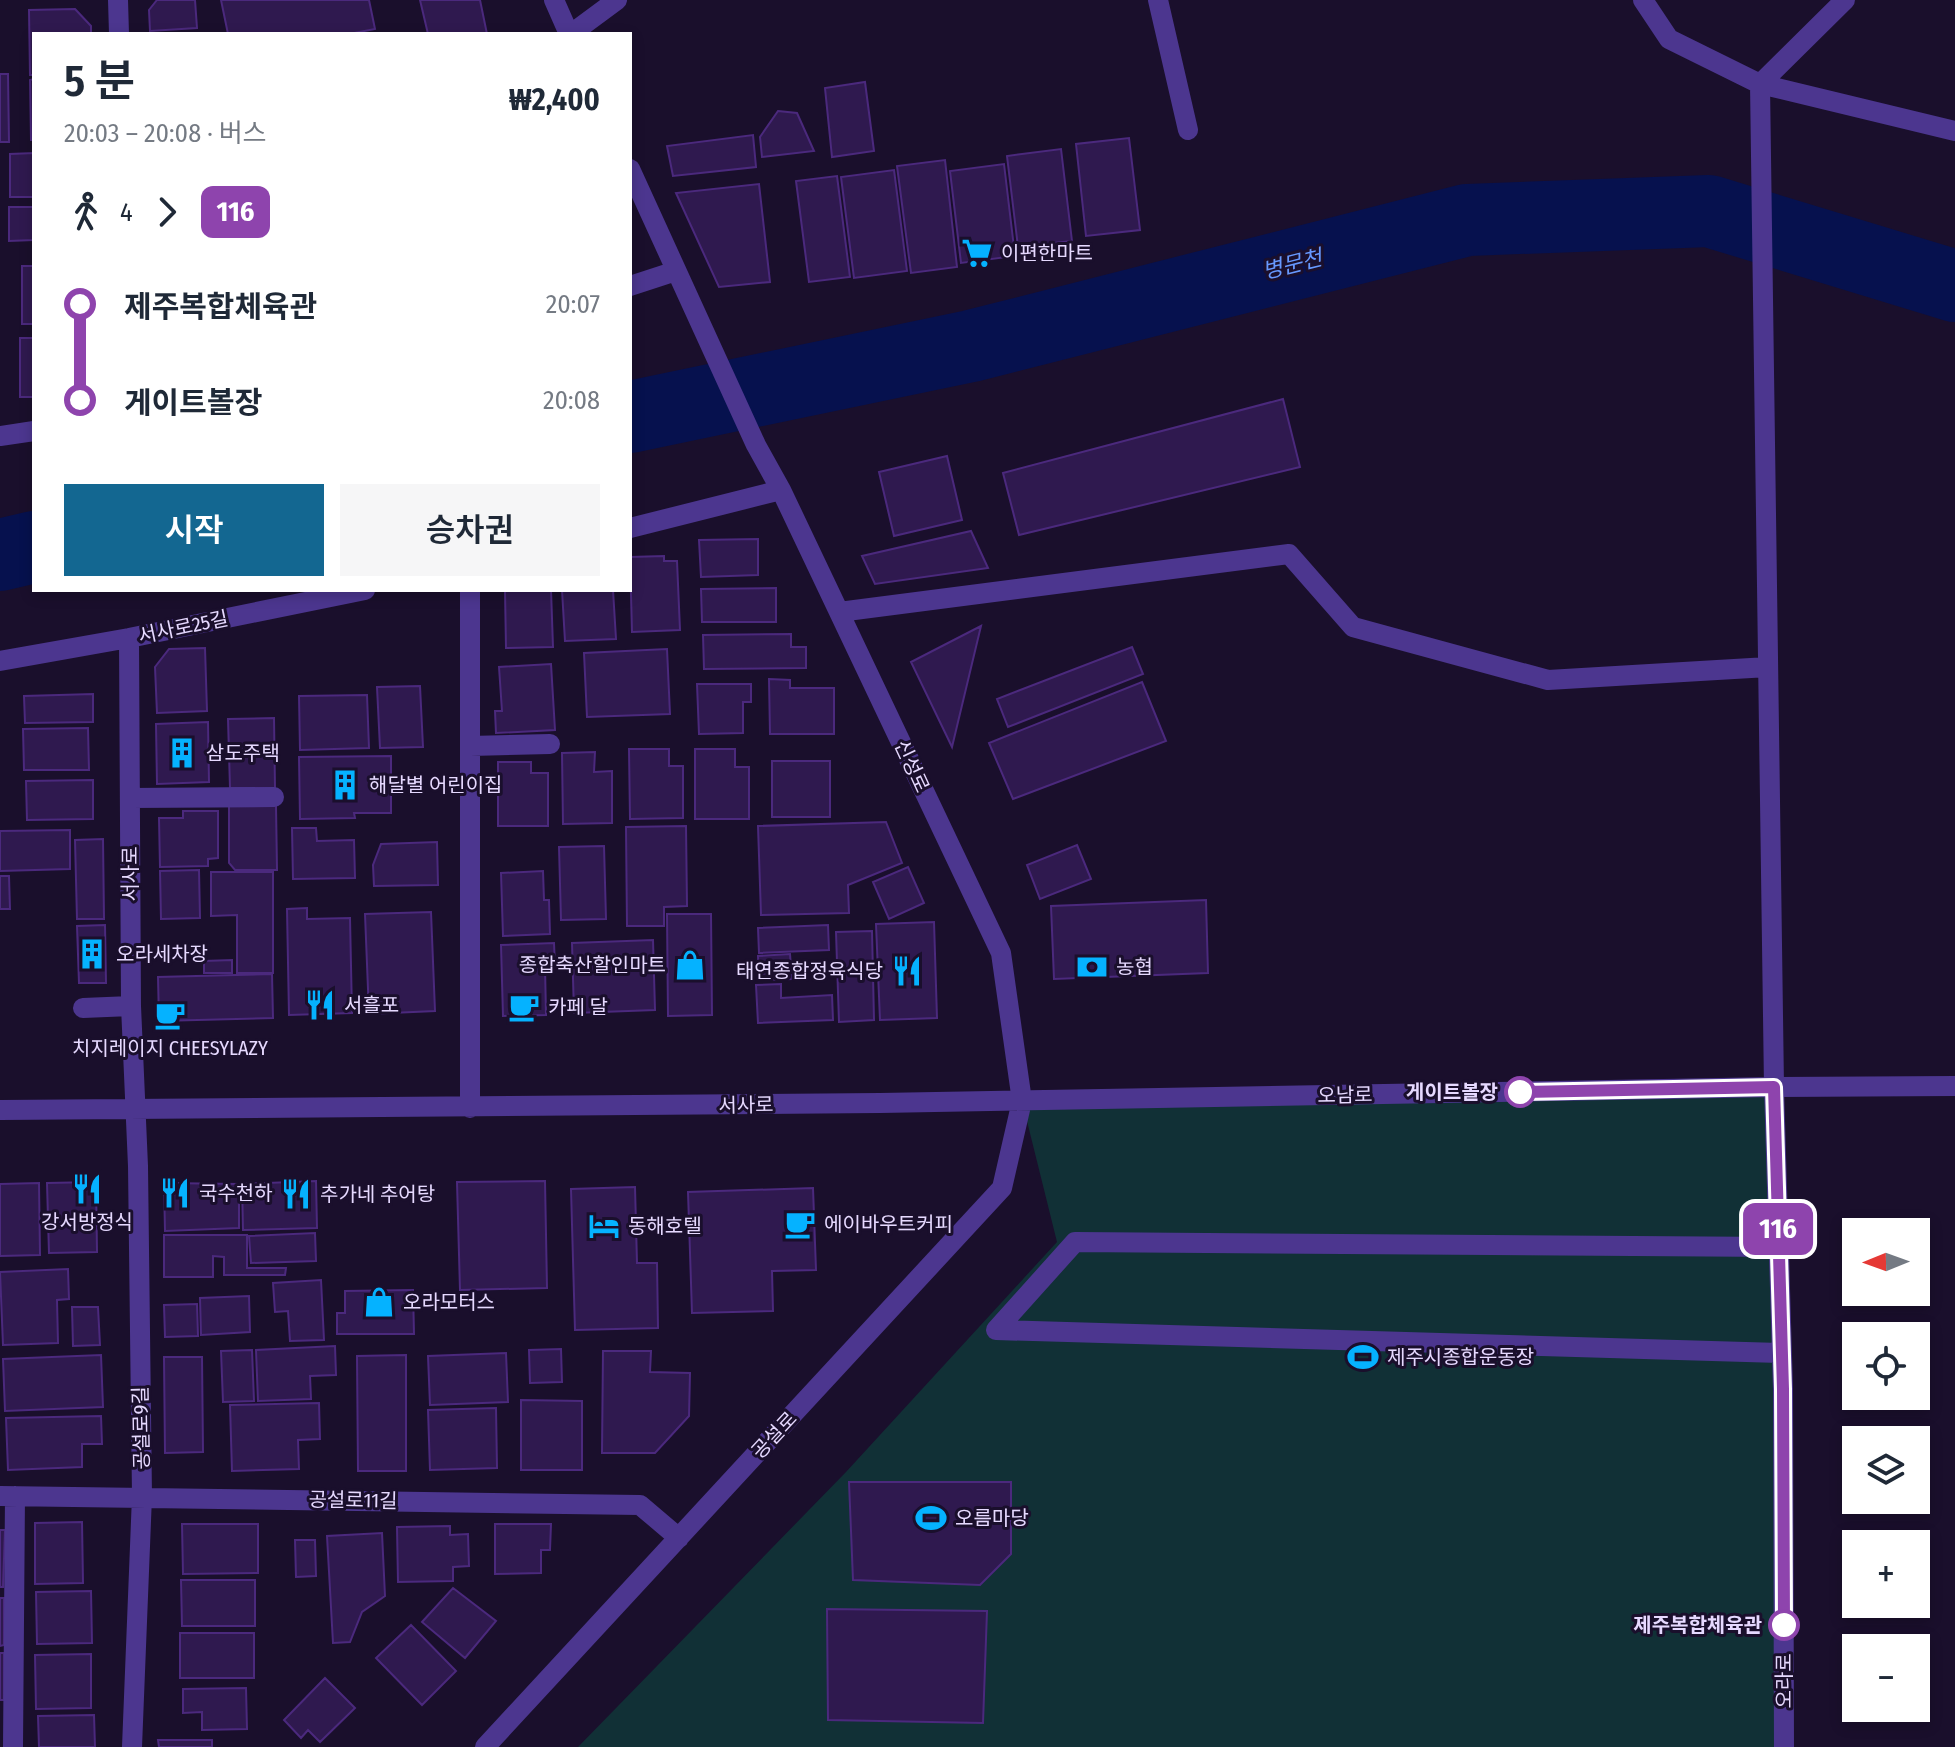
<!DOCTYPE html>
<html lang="ko">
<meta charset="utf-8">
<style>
:root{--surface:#fff;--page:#f6f6f7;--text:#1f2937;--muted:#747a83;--accent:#136791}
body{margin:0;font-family:"Fira Sans Condensed","Noto Sans KR",sans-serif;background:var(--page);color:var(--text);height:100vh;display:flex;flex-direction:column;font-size:30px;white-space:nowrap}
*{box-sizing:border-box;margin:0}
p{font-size:26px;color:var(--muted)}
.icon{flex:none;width:44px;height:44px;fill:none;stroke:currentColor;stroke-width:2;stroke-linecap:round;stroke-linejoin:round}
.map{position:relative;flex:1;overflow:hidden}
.drawer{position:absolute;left:32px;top:32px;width:600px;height:560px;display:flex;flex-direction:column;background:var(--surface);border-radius:0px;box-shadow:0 4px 12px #0003}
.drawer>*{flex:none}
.badge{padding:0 16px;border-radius:12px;font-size:28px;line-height:52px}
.needle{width:52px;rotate:269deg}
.buttons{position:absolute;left:1842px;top:1218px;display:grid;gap:16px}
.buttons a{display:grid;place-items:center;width:88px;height:88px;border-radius:0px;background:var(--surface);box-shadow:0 4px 12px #0003;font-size:40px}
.map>.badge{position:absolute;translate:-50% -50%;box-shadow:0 0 0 4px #fff}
.legs{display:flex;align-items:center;gap:12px;height:88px;padding:0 32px;font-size:26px}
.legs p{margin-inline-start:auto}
.overview{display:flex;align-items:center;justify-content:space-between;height:136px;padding:0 32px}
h1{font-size:44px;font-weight:600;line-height:60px}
.cta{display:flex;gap:16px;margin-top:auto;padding:16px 32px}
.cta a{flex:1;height:92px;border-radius:0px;background:var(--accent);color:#fff;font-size:32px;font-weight:600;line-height:92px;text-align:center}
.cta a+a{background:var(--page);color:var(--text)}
ul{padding:0 32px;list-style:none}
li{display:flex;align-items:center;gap:28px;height:96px;font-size:30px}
li i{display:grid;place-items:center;width:12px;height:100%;margin:0 10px;background:currentColor}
li i::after{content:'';width:20px;height:20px;margin:-10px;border:6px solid;border-radius:50%;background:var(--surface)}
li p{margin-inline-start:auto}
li:first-child i{background:linear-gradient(#0000 50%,currentColor 0)}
li:last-child i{background:linear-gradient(currentColor 50%,#0000 0)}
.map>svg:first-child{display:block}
</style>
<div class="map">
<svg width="1955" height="1747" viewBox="0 0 1955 1747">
<rect width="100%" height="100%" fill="#1a0f2c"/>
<path fill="#113036" d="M1774,1087L1776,1747H578L846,1472L1057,1242L1022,1101Z"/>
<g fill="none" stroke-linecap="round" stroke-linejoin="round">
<path stroke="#06114e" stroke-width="72" d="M630,417L971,346L1467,220L1709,211L1955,286
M0,555L34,547"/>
</g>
<path fill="#2f194f" stroke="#4b297d" stroke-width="2" d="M157,0H195L197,28L150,31L149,10Z
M221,0H369L375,29L349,34H228Z
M420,0H480L487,34H428Z
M75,9L91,26V34H34V75H30L29,10Z
M0,74H8L9,142H0Z
M34,79V140H31L30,80Z
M865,82L874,151L832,157L825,88Z
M778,111L797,113L814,151L762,157L760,137Z
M753,135L756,167L673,176L667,146Z
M1129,138L1140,230L1086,236L1076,144Z
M1061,149L1072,241L1018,247L1007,156Z
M34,153V197H10V154Z
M945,160L957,267L911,273L897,166Z
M1004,164L1015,256L961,263L950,171Z
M894,170L907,271L854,278L841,177Z
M837,176L850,277L809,282L796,181Z
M759,184L770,282L719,287L676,193Z
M9,207H34V240L9,241Z
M22,266H34V324H22Z
M20,338H34V397H20Z
M1283,399L1300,467L1019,535L1003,473Z
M947,456L962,520L894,536L879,472Z
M971,531L988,568L875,584L862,556Z
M758,539V575L701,577L699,540Z
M664,556V561H677L680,630L632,632L630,557Z
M776,588V622H702L701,589Z
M505,590H551L553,647L506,648Z
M562,590H613L616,639L565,641Z
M981,626L952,747L911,662Z
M791,634V647H806V668L704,669L703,635Z
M1132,647L1143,674L1008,727L997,699Z
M205,648L207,711L157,713L155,667L169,649Z
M667,649L670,714L587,717L584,653Z
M551,664L555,730L496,733L495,711H502L499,667Z
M769,679L790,680V688H834V734H770Z
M1142,682L1166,741L1013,799L989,743Z
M697,684H751V702H743V733L699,734Z
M420,686L423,747L380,748L377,687Z
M93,694V722L25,723L24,696Z
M367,695L369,748L300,750L299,696Z
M274,718L275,788H230L228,719Z
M208,722L209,782L157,784L156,724Z
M88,728L89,770H24L23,729Z
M629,749H669V766H683V818L630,819Z
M695,749H735V767H749V819H695Z
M595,752L594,772L612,771V823L563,824L562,753Z
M391,756V813H354L355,818L300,819L299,757Z
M772,761H830V817H772Z
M498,762H531V773H548V826H498Z
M93,780V819L27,820L26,781Z
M229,806H276L277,870H235L229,863Z
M183,811H218V858L208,859V866L160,867L159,818H183Z
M886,822L902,863L848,885L849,913L761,915L758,826Z
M686,826L687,906L664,907V926H627L626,827Z
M292,828H316L317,841L354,840L355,878L293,879Z
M70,830V869L0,871V831Z
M103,839L104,919H77L75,840Z
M437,842L438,885L374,886L373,865L381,844Z
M1077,845L1091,879L1040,899L1027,865Z
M604,846L606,919L561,920L559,847Z
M908,867L924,903L889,919L873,882Z
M199,870L200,918L161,919L160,871Z
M543,871L544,900H549L550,934L503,936L501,873Z
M211,872H273V973H237V915L211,916Z
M0,876H9L10,909H0Z
M1206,900L1208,973L1054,979L1051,906Z
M307,908V919L350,918L352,1013L289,1015L287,909Z
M431,912L435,1011L369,1014L365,914Z
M667,914H711L712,1015L668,1016Z
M934,922L937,1018L880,1020L876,924Z
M105,925L106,983H79L77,926Z
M828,925L829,950L759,953L758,928Z
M872,931L874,1020L839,1022L836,932Z
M653,940L655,1010L574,1013L572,943Z
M554,943L555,966H545L546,1015L503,1016L501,945Z
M790,954L792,979L759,980L758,956Z
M232,960V973H204V961Z
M272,974L273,1018L159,1021L158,977Z
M781,984V998L832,995L833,1020L758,1023L756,985Z
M316,1181L317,1228L243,1230L242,1184Z
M545,1181L547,1288L460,1290L457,1182Z
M96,1182L97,1252L49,1253L47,1183Z
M39,1183L40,1255L0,1256V1184Z
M164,1183L239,1184V1228L165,1231Z
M635,1187L637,1263H657L658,1328L575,1330L571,1189Z
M813,1188L816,1270L772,1271L773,1311L692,1313L688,1192Z
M315,1233L316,1261L251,1263L249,1236Z
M164,1235H247V1268H286L285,1275H224V1257L213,1256V1277H164Z
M68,1269L69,1299L57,1300L58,1343L3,1345L0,1272Z
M321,1280L324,1340L290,1341L288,1311L275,1312L273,1283Z
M413,1290L414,1334H337V1313H345V1291Z
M249,1296L250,1332L201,1335L200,1298Z
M197,1304L198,1336L165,1337L164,1305Z
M72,1307H98L100,1345L73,1346Z
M335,1346L336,1375L310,1376L311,1399L258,1401L256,1350Z
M561,1349L562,1382L530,1383L529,1350Z
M252,1350L254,1401L223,1402L221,1351Z
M603,1351H651L650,1372L690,1373L689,1416L655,1453H602Z
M506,1353L508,1402L430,1405L428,1356Z
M101,1355L103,1407L5,1411L3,1359Z
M406,1355V1471H358L357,1356Z
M164,1357H202L203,1452L165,1453Z
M521,1400L582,1401V1470H521Z
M319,1403L320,1439L298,1440L299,1469L232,1471L230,1405Z
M496,1408L497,1468L430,1470L428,1410Z
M101,1416L102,1444H82V1467L8,1470L6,1418Z
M849,1482H1011V1554L980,1585L853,1580Z
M82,1522L83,1583L35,1584V1523Z
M182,1524H258V1573L183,1574Z
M495,1524H551L550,1550H541V1573L495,1574Z
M450,1526V1535L468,1534L469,1566L453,1567V1581L398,1582L397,1527Z
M0,1530H5L3,1587H0Z
M382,1533L385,1596L362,1612L350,1642L333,1643L327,1536Z
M295,1540H315L316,1576L296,1577Z
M181,1580H255V1626H182Z
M453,1588L496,1621L465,1658L422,1622Z
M91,1591L92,1643L37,1644L36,1592Z
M0,1598H4V1645L0,1646Z
M827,1609L987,1611L983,1723L828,1720Z
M411,1625L456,1671L422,1705L376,1658Z
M180,1633H254V1678H180Z
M0,1653H4V1700H0Z
M91,1654V1708L36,1709L35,1655Z
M325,1678L355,1708L320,1742L308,1730L301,1738L284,1720Z
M246,1688L247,1729L202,1730V1712L183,1713V1689Z
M94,1715L95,1747H39L38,1716Z
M158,1740H212V1747H159Z"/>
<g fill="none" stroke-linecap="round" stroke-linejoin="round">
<path stroke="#4c368f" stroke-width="20" d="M118,0L119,34
M554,0L569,34
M1158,0L1188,130
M1643,0L1669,39L1760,84L1955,131
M571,34L617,0
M630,286L676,271
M0,436L34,431
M630,528L781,490
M839,612L1289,554L1353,627L1548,680L1768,667
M129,638L131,1006L138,1166L142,1496L132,1747
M0,661L129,638L365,590
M470,746L550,744
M130,798L274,797
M83,1008L131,1006
M470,1108V590
M0,1110L880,1103L1774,1087L1955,1086
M1779,1247L1075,1242L996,1330L1782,1353
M0,1496L640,1505L679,1538
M13,1747L15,1496
M485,1747L1002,1188L1022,1101L1001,953L781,490L756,445L630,169
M1784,1747L1783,1389L1774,1087L1760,84L1845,0"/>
</g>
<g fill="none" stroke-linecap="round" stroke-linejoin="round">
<g stroke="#fff" stroke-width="18">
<path id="line-1" d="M1520,1092L1774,1087L1783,1389L1784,1625"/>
</g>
<use href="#line-1" stroke="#8e44ad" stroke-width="12"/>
</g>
<defs>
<g id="supermarket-bare" transform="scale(2.4)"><path d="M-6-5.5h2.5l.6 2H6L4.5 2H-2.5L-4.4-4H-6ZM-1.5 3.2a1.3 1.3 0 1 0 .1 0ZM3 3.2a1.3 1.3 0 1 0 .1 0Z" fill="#05b2ff" stroke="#1a0f2c" stroke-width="2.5" paint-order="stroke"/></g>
<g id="building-bare" transform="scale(2.4)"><path d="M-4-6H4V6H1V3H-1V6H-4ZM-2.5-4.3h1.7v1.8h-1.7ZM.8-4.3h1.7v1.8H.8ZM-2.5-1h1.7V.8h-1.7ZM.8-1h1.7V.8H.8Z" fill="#05b2ff" stroke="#1a0f2c" stroke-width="2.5" paint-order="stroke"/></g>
<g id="shop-bare" transform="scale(2.4)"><path d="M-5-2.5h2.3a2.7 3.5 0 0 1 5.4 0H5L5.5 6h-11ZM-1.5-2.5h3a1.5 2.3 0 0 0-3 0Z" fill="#05b2ff" stroke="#1a0f2c" stroke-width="2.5" paint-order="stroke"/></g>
<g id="bank-bare" transform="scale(2.4)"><path d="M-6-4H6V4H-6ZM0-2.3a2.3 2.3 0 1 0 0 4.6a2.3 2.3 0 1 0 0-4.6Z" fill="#05b2ff" stroke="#1a0f2c" stroke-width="2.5" paint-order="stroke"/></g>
<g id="restaurant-bare" transform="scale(2.4)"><path d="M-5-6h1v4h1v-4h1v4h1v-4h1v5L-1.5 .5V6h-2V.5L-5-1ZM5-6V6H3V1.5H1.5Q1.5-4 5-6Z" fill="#05b2ff" stroke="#1a0f2c" stroke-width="2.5" paint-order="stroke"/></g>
<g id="cafe-bare" transform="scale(2.4)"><path d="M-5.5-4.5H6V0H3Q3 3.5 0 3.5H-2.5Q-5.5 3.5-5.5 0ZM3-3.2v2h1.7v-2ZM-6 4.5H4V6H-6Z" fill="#05b2ff" stroke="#1a0f2c" stroke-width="2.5" paint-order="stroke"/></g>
<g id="hotel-bare" transform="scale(2.4)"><path d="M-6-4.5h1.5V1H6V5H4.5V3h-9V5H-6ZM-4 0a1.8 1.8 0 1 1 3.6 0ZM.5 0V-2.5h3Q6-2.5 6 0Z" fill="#05b2ff" stroke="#1a0f2c" stroke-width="2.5" paint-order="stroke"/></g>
<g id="stadium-bare" transform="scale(2.4)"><path d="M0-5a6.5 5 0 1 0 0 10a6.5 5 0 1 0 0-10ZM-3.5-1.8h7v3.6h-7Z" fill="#05b2ff" stroke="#1a0f2c" stroke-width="2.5" paint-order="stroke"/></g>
</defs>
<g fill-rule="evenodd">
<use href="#supermarket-bare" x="977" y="253"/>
<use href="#building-bare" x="182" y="753"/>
<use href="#building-bare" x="345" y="785"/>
<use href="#building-bare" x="92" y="954"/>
<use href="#shop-bare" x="690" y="965"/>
<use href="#bank-bare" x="1092" y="967"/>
<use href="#restaurant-bare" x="907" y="971"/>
<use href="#restaurant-bare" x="320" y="1005"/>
<use href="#cafe-bare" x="524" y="1007"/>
<use href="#cafe-bare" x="170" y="1015"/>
<use href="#restaurant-bare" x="87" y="1189"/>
<use href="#restaurant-bare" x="175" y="1193"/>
<use href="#restaurant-bare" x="296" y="1194"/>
<use href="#cafe-bare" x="800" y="1224"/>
<use href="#hotel-bare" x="604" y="1226"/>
<use href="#shop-bare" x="379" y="1302"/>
<use href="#stadium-bare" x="1363" y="1357"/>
<use href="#stadium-bare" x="931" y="1518"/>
</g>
<g fill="#fff" stroke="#8e44ad" stroke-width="4">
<circle cx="1520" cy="1092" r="14"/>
<circle cx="1784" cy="1625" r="14"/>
</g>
<g text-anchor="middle" stroke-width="6" stroke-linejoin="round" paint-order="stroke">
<g font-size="20" fill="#e6d9ff" stroke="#1a0f2c" text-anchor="start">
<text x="1001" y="260">이편한마트</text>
<text x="206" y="760">삼도주택</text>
<text x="369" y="792">해달별 어린이집</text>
<text x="116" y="961">오라세차장</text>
<text x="666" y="972" text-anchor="end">종합축산할인마트</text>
<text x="1116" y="974">농협</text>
<text x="883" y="978" text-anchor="end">태연종합정육식당</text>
<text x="344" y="1012">서흘포</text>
<text x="548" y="1014">카페 달</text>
<text x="170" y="1055" text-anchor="middle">치지레이지 CHEESYLAZY</text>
<text x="199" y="1200">국수천하</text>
<text x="320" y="1201">추가네 추어탕</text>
<text x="87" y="1229" text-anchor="middle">강서방정식</text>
<text x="824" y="1231">에이바우트커피</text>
<text x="628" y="1233">동해호텔</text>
<text x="403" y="1309">오라모터스</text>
<text x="1387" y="1364">제주시종합운동장</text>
<text x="955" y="1525">오름마당</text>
</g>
<g font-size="20" fill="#e6d9ff" stroke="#1a0f2c">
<text transform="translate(183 627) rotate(-12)" y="7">서사로25길</text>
<text transform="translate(912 766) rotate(65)" y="7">신성로</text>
<text transform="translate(130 874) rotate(-90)" y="7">서사로</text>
<text transform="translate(1345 1095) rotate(-1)" y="7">오남로</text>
<text transform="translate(746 1105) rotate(-1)" y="7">서사로</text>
<text transform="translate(141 1428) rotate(-91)" y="7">공설로9길</text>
<text transform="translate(774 1435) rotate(-47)" y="7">공설로</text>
<text transform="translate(353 1500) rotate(1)" y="7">공설로11길</text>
<text transform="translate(1784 1681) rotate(-90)" y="7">오라로</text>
</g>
<g font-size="20" font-weight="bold" fill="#e6d9ff" stroke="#1a0f2c" text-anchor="end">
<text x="1498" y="1099">게이트볼장</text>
<text x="1762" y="1632">제주복합체육관</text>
</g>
<g font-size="22" font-style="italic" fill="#6799ff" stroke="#1a0f2c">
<text transform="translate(1292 264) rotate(-14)" y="8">병문천</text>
</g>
</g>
</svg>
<div class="buttons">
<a><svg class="needle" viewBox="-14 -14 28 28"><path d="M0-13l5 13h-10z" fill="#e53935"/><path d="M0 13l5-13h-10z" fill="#747a83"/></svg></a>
<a><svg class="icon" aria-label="locate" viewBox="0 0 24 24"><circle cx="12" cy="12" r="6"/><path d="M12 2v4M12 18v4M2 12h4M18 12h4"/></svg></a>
<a><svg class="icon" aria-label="layers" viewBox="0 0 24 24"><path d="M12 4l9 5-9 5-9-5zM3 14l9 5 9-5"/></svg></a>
<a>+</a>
<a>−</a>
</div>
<b class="badge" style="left:1778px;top:1229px;background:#8e44ad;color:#fff">116</b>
<section class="drawer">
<div class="overview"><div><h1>5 분</h1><p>20:03 – 20:08 · 버스</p></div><b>₩2,400</b></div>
<div class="legs"><svg class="icon" aria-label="walk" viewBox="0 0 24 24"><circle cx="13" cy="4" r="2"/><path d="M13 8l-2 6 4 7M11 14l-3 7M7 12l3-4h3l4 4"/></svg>4<svg class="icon" aria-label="forward" viewBox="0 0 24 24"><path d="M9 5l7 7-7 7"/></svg><b class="badge" style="background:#8e44ad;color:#fff">116</b></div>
<ul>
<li><i style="color:#8e44ad"></i><b>제주복합체육관</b><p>20:07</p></li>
<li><i style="color:#8e44ad"></i><b>게이트볼장</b><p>20:08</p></li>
</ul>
<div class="cta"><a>시작</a><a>승차권</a></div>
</section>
</div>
